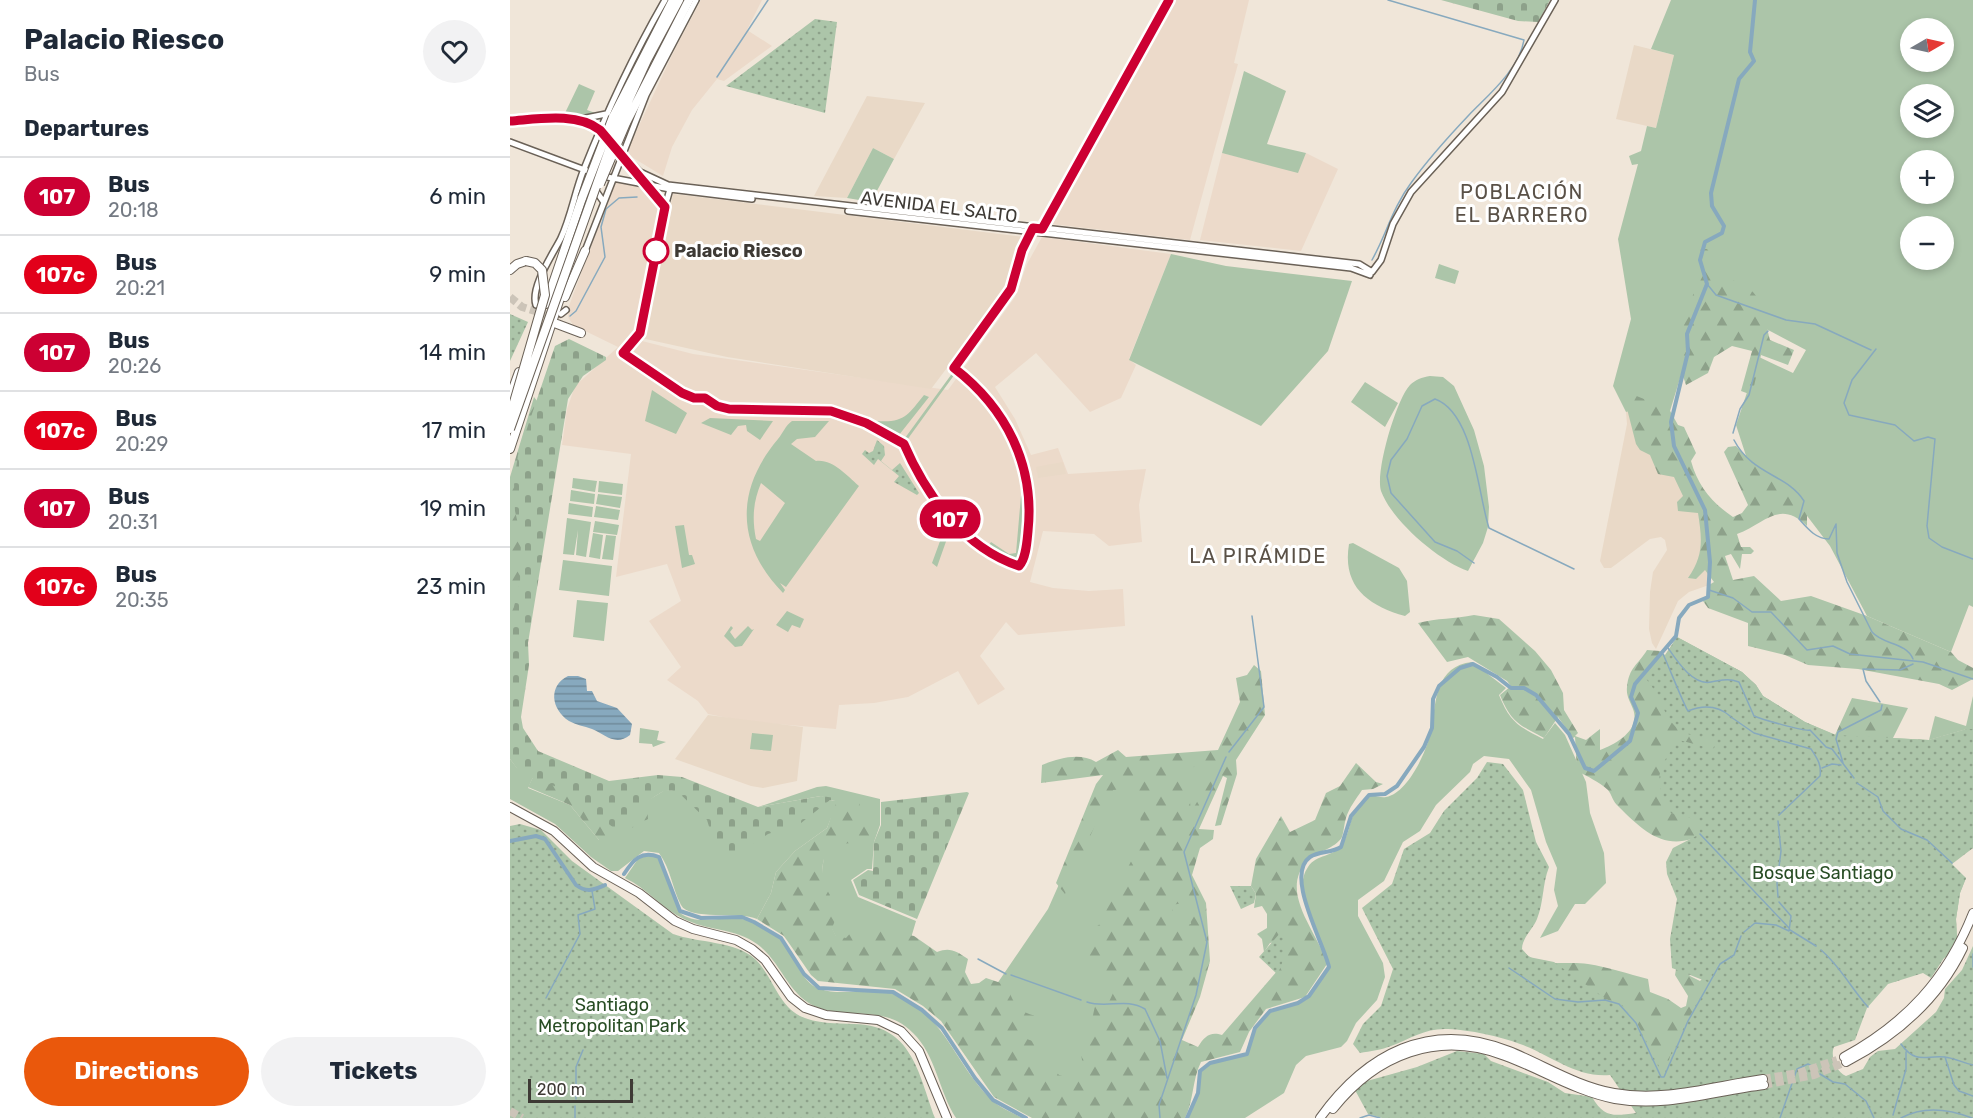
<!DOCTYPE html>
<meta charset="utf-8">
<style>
:root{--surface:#fff;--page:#f2f2f3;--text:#1f2937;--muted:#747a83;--line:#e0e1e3;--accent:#ea580c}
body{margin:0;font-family:Rubik,sans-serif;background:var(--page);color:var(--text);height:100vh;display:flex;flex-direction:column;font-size:22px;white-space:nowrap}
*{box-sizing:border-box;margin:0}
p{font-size:20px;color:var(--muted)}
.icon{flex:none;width:33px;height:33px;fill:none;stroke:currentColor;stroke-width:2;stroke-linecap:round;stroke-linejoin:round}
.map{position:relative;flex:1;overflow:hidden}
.side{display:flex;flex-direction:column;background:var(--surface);width:510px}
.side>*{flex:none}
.badge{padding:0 12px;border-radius:20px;font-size:21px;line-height:39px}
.needle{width:39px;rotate:81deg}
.fabs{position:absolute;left:1390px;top:18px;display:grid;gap:12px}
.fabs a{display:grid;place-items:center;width:54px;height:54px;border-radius:50%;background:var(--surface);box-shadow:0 3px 9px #0003;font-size:30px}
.scale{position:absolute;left:18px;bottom:15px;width:105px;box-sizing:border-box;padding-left:6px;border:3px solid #3e3a35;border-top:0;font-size:16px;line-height:21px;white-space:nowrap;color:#3e3a35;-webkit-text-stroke:4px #fff;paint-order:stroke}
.map>.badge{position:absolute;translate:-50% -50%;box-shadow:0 0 0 3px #fff}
h2{padding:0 24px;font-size:22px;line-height:54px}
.round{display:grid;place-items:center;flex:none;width:63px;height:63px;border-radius:32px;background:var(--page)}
.summary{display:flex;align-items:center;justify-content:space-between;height:102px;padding:0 24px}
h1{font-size:28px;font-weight:700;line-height:45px}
.button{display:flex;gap:12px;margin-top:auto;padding:12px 24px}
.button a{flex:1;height:69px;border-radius:36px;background:var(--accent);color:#fff;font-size:24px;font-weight:700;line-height:69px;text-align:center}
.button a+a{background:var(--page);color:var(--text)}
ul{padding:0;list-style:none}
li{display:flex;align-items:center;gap:18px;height:78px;padding:0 24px;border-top:2px solid var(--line)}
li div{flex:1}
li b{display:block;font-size:22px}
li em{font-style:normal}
li .badge{min-width:66px;font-weight:700;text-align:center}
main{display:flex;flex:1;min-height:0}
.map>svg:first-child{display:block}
</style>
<main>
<section class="side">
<div class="summary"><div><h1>Palacio Riesco</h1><p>Bus</p></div><a class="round"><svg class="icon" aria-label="heart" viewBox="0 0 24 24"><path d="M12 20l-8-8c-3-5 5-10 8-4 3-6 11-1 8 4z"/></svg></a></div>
<h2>Departures</h2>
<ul>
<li><span class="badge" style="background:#c03;color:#fff">107</span><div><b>Bus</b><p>20:18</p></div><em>6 min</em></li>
<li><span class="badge" style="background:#e2001a;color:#fff">107c</span><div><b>Bus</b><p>20:21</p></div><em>9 min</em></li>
<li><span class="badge" style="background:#c03;color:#fff">107</span><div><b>Bus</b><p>20:26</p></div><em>14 min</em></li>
<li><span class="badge" style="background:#e2001a;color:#fff">107c</span><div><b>Bus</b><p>20:29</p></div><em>17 min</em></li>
<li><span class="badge" style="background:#c03;color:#fff">107</span><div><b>Bus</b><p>20:31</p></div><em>19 min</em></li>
<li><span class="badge" style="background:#e2001a;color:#fff">107c</span><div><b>Bus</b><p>20:35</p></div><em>23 min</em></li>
</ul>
<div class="button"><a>Directions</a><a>Tickets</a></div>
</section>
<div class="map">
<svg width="1463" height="1118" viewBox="0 0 1463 1118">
<defs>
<pattern id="forest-firs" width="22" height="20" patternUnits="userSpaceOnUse" patternTransform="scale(1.5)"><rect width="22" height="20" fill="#acc5a9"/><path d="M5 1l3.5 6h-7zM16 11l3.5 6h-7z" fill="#8da18a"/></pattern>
<pattern id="cemetery-stones" width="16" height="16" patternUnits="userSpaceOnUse" patternTransform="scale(1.5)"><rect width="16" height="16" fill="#acc5a9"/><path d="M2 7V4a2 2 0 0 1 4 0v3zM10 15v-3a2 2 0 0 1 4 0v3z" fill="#8da18a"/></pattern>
<pattern id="park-dots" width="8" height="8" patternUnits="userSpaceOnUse" patternTransform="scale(1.5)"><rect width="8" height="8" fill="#acc5a9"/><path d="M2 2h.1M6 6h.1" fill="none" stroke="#8da18a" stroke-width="1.8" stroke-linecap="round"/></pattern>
<pattern id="water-rules" width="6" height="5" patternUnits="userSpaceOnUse" patternTransform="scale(1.5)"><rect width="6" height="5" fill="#87a9be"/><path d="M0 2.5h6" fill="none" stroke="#708b9b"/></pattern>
</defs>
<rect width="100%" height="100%" fill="#f0e6d9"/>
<path fill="#ecdaca" d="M191,0H252L237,30L262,46L214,81L207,79L182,110L162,147L153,176L120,156L118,149L165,49Z
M665,0H739L724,63L728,64L680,240L541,224Z
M712,153L788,172L796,153L828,169L791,251L690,240Z
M105,182L133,188L151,212L124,332L132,341L183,354L438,390L505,297L517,264L532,237L661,254L619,359L626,365L611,398L580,412L526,353L485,387L505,419L521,455L548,448L558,474L636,469L629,505L632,542L599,546L584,534L533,531L520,582L543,588L579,591L613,589L615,626L508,635L496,622L470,656L495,689L468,705L448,671L398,697L364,703L329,705L326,729L233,721L198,714L188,701L157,680L171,667L139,621L171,601L157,564L106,577L121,454L52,445L57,409L65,386L108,347L63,325L58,317L59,306Z"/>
<path fill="#e9d9c7" d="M1124,45L1164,55L1146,128L1106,119Z
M357,96L415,103L384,159L363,148L337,198L304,196Z
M163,194L181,196L515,237L501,283L421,389L217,357L131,338Z
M1127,409L1197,525L1199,585L1179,592L1168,601L1146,649L1142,643L1139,629L1140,592L1143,572L1157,550L1155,540L1151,537L1140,539L1101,568H1094L1090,561L1117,424L1116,412Z
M553,462L556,474L528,478L526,467Z
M198,715L293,727L287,781L253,788L241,786L165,759Z"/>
<path fill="#acc5a9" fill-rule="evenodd" d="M1161,0H1463V607L1459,605L1441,652L1357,616L1320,546L1288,504L1239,465L1226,425L1249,357L1283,373L1296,350L1218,309L1178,352L1160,411L1127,409L1116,412L1103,386L1121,319L1108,239L1128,164L1122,165L1119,156L1131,151L1137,126L1146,128L1164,55L1141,49ZM1401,28H1434V62H1401ZM1401,94H1434V128H1401ZM1401,160H1434V194H1401ZM1401,226H1434V260H1401Z
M734,71L776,91L757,144L796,153L788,173L712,153Z
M69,84L85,91L77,110L88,114L58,117L55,113Z
M363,148L384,159L361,202L337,198Z
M661,254L716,266L842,281L818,351L751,426L619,360Z
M929,264L949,271L945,284L925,278Z
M507,279L509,281L503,294L397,440L395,438L503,290Z
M920,376L933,377L944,386L964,430L974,466L979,507L978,527L973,543L958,571C929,561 882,521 871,491C865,472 886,400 900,385C905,380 912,377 920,376Z
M855,382L888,403L875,427L841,402Z
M142,390L177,413L166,434L135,421Z
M414,395L419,397L389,435L383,437L366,425L367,421C394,423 398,415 414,395Z
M200,418L263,421L250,440L237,431L236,425L228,426L221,435L191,423Z
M282,421H319L305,437L287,439L281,444L306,461C323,459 336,475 349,486L276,587L270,583L275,590L273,593C226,545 225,490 268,439C273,433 275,426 282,421ZM251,483L275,503L250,541L246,539C242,519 243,502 251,483Z
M63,478L87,481L85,492L62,488Z
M89,481L113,484L112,495L88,492Z
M61,490L85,494L84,504L60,501Z
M88,494L112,497L110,508L86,504Z
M514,494V534L508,559L478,546L481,542L499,554L506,553L511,496Z
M59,503L83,507L82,517L58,514Z
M86,506L110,510L108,520L84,517Z
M419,508L439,533L427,567L422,563L433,533L415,511Z
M57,518L81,522L76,557L66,555L68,530L64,555L53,554Z
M85,521L109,525L107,535L83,532Z
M174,525L179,555H182L185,564L172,568L165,526Z
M83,533L93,535L90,559L79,557Z
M96,535L106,536L103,560L92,559Z
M843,543L889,568L897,581L900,612L895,616C857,605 832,586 839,544Z
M53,560L102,566L99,596L49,590Z
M67,600L98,603L94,641L63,637Z
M277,611L294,619L290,628L282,625L278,632L266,625Z
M221,626L223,628L220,632L225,639L238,626L242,630L244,629L232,646L225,647L214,636Z
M962,662L996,688L989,695C1000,722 1008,726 1033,739L1045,723L1055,735L1076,782L1080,813L1094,853L1096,883L1075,904H1065L1048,931L1030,938L1048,906L1044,890L1047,868L1036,842L1021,790L999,759L974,756L963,764L960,772L926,805L910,831L893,842L874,881L848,900V916L873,963L875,977L867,1000L846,1023L837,1041L831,1047L796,1056L786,1065L774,1093L735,1118H678L689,1093L691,1072L700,1064L737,1055L746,1028L761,1012L789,1004L800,997L820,967C815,939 779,894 798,867C806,854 824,857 832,845C845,823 836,811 862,795C866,796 872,798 876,797C899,793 919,747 922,726C926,700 926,666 962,662Z
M1463,696V729H1457L1419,740L1425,716L1456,726Z
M130,728L149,731L147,740L156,742L143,747L142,744L129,743Z
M242,733L263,735L261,751L240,749Z
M714,757L672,850L693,930L556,1118L478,997L538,909L598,774Z
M0,759L7,768L24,775L18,788L60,805L89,840L137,801L155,790L170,791L263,827L320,800L326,801L311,796L248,807L307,787L316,786L370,799V825L364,842L362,869H357L341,880L348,897L406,921L401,938L336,939L326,937C305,899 312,858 321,818L317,828L285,851L266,872L261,893L247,919C230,911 179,921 171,905C162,888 161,869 149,853L134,851L108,871H101L81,857L45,824L0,799Z
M139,855L148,858L151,864L169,912C190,930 221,910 244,923C252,928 264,934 271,940C286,953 289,982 310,989C333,997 361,986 384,994C433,1011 446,1067 482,1100C490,1108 503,1113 513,1118H446C429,1092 426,1055 403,1033C376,1005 342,1019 309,1008C278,997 272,962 247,944C225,928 198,931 174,919C152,909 137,888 115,878L130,856Z"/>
<path fill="url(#forest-firs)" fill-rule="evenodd" d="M1189,249H1197L1200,253L1196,266C1213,282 1217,276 1234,285C1254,296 1255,321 1260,340L1284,350L1278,365L1251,355L1242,395L1231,391L1242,351L1222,346L1204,357L1198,373L1176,385L1170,367L1173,353L1171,334L1186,285Z
M1119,393L1159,409L1168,425L1174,427L1186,453L1181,461C1188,486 1201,502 1223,517L1232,513L1238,505L1214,452L1218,447L1226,446L1243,463L1289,490L1297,500V526C1269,499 1255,524 1227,534L1231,547H1240L1244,551L1241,554H1232L1230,569L1221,554L1215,556L1223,580L1244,576L1271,601L1301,596L1357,616L1441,652L1448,660L1463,668V679L1442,690L1429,684L1348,669L1298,665L1275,655L1238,646V623L1198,608L1193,601L1198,597L1199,585L1204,582L1195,570L1186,579L1178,578C1194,555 1192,539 1188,513L1168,511L1167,502L1173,496L1164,477L1148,474L1140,455L1130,450L1126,444L1114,397Z
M24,397L31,406L19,560L0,627V477Z
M964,615L989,619L1025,651L1041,670L1053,693L1054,710L1068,733L1065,736L1076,740L1090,729V750C1106,744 1131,730 1123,709C1120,701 1116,696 1117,687C1119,667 1128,665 1137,650L1150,651L1155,655L1167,637L1232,672L1246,685L1253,696L1295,722L1325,735L1342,698L1398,708L1383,738L1419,740L1457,729H1463V848L1436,864L1456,878L1450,893L1446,919L1447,938L1436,957L1385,982L1373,978L1200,831C1159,854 1138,836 1108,806C1103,802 1102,795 1098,790C1089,782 1077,776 1067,771L1065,737L1063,738L1048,717L1034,738C1009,725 1001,722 990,695L1001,686L997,681L958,657L937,662L908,623C927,618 945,619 964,615Z
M744,665L751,671L755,715L726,760L727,774L711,825L705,826L717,778L713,776L689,829L704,830L703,839L690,848L682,875L696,903L700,961L690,997L672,1040L688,1047C694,1037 700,1031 712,1035L768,970L766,942L760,943L754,952L752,939L747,934L757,928V914L752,906L744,908L746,894L741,886L746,859L771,816L780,832L805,820L816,793L830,786L846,763L866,782L873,784L863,789L852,790C846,799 839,808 836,818C834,824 834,831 832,837C825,849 807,851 798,860C767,892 809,933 817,964L795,997L756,1009L739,1032L730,1052L691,1062C682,1080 684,1100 675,1118H522L484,1097L431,1021L413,1006L385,989L308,981L301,975L274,936L247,919L261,893L266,872L285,851L317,828L330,793L341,795L350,802L348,816L358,820L361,834C348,848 346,841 332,844C306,848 311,880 320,895L317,904L326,918L322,928L326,936L336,938L344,929L372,930L404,936L427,952C440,947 446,951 458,959L455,972L461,984L469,983L476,978L497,985C505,1009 509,1012 534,1018L509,1016L507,1027L511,1037L534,1045L522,1050L532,1069L541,1066L549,1075L566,1080L574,1073L570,1047L577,1043L585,1006L598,1004L604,991L602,986L595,985L586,973L578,969L575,953L588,925L594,924L593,916L633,838L626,788L603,790L599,805L585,825L555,894L546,883L586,784L593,775L531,783L532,765C549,758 570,752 586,762L608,750L616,757L708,750L730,702L726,678L737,675ZM704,766L699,782L681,812L679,792L665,768ZM673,903L679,905L681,924L665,927L662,905Z
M24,775L137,801L138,819L96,842L89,840L60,805L18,787Z
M1011,941V949C1028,970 1055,960 1078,964C1098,967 1118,974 1138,979L1140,992L1158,999L1171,1008L1176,1006L1178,996L1165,975L1166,969L1176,970L1180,976L1190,981L1217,953L1162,1088L958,993Z"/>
<path fill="url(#cemetery-stones)" d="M931,0H1040L1028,22L1008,21Z
M59,339L96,357V360L73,376L58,399L18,643L19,665L11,717L13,728L28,751L99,781L148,775L172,777L248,807L311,796L325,798L327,801L320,800L291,823L258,834L224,856L206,849L197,820L167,791C163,791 156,790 152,792C142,797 114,820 105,829L58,791L11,774L0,759V623L10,582L11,537L5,511L4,482L8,455L45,346Z
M457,792L459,793L407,919L349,895L343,880L358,870L363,871L364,842L371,825V802Z"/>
<path fill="url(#park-dots)" d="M305,19L327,22L315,113L216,86Z
M0,314L18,322L0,361Z
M367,440L374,446L375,455L371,461L382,470L390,463L409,493L407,495L384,482L389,476L368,459L364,465L352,454L355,450L359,453L363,451Z
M1167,637L1232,672L1246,685L1253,696L1295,722L1326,735L1419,740L1457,729H1463V848L1442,864L1456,878L1450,893L1446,919L1447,938L1421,978L1413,973L1378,984L1357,1008L1345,1040L1324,1047C1320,1056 1326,1072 1336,1076L1353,1069L1360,1057L1368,1051L1385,1049L1426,1012L1434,998L1435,989L1452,970L1463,946V1118H872L858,1114L845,1090L857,1081L907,1067L947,1051L974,1054L981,1061L1038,1082L1055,1093L1082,1097C1094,1118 1104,1116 1126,1113L1100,1075C1066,1078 1041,1055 1010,1044C989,1036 960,1030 938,1029C915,1028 902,1038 881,1046C872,1050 860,1051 850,1053L843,1044L853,1024L871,1006L883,969L852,908L882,884L894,849L920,833L934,811L967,778L977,762L993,764L1013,790L1026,842L1039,867C1032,885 1034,902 1027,919C1023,929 1012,938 1012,949L1019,957L1044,962L1096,999L1112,1005L1127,1023L1154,1076L1162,1050L1198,982L1162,968L1160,939L1167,899L1157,874L1156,862L1163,848L1190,834L1188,820L1161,813C1143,779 1146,770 1169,740L1203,749L1206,741C1195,737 1179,737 1170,730C1153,719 1151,693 1134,677L1155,656Z
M10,824L31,830L62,861L163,934C188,943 226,941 245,959C262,975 268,1005 290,1016C306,1024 327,1023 344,1024C402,1025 408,1072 425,1118H0V826Z
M720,886H741L746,894L744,903L731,909Z
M771,932L774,936C774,950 775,962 767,974L749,957Z"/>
<path fill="url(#water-rules)" d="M58,676H68L76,679L77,691H82L87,701L107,708L122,724L120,735C105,747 95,734 82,729C74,726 66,725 59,721C41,709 38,686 58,676Z"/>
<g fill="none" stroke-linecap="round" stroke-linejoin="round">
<path stroke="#87a9be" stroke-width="1.5" d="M207,77L258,0
M533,220L654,0
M862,260C876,235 883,207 901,183C916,162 940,135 958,116C978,95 1009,70 1014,40L878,0
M1197,284L1206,295L1276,320L1305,324L1361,350
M60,316L66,311L95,257L91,227L96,209L109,198L127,197
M1366,349L1342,380L1334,403L1339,415L1385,425L1404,441L1418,437L1425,439L1417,526L1419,538L1432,547L1463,559
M1223,433L1230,409L1239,395L1254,335L1258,331
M1224,440C1242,475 1277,474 1294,501L1289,519C1298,529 1306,539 1319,539L1326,524L1327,553L1337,582L1362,632C1373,645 1396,642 1403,659
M964,563L947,551L925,542L881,493L877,476L881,460L897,439L912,406L925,399C964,413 968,495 979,528L1064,569
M1199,590L1223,598L1242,612H1261L1297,650L1323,646L1340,654L1413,662L1463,679
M1158,648C1167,661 1183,686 1201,682C1213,680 1218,678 1229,682L1244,716C1251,719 1295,732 1300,730L1316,747L1322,749L1344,778
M1153,654C1157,662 1175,708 1178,711C1193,705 1207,705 1220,716
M1370,702L1356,681L1353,669L1390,670L1403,664
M1221,717L1244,733L1301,749C1307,758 1312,765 1310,776L1269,815
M719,752L754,707L742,616
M1333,763L1326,739L1328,732L1371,710L1372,705
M1312,768L1322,764L1331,765
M1347,783L1368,797L1373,811L1391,829L1417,840L1442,863
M1268,821L1271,851L1267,883L1268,897
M1190,834L1279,928
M1280,930L1306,946
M1234,932L1245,923L1266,925L1279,931L1281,916L1269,902
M1311,950C1330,966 1341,988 1358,1007
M1463,954V967
M468,959L496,974
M999,968L1045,999L1068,1002L1095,1000L1109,1004L1126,1023L1151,1077H1154L1178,1021L1210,964L1224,955L1231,936
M501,975L571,1000
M36,998L70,934L68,915L85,909L82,891
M577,1002C597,1009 616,997 635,1009L650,1041L657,1078
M1391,1044C1406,1065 1416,1055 1434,1057C1445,1058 1453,1063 1463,1065
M1435,1057L1444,1085L1449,1091L1463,1096
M1310,1074L1323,1082L1335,1084L1356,1101L1364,1118
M66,1099V1067L73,1050
M65,1106V1118
M1383,1115L1396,1069V1052
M650,1118L649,1105L686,995L697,942L674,852L716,757
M850,1118L859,1115L870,1118
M1270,1118L1287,1069L1298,1064L1305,1068
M1391,1118C1413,1106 1439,1109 1462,1118"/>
<path stroke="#87a9be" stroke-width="4" d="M0,841L26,836L35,839L66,885C77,893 83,890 95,885
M114,874C123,860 131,850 149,857L170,911L191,918L232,917L244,922L271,938L294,974L309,988L383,992L412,1010L432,1028L465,1078L483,1100L516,1118
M677,1118L688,1093L690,1071L700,1063L737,1054L745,1028L760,1011L788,1003L799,996L819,967C814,943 774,875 800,857C809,851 822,853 831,847L841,816L859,795L875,794L887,786L914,747L922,728L923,699L929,686L950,668L963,664L987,677L1001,688H1014L1026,695L1059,734L1075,768L1084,771L1120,741L1128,713L1121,697L1125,684L1166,636L1169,618L1179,605L1198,597L1200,562L1195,510L1164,446L1161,422L1178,352L1177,334L1197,284L1190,260L1195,242L1212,233L1214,226L1202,206L1201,193L1229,79L1244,61L1240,52L1245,0"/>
<path stroke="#ccc4b8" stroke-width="8" stroke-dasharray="8 4" stroke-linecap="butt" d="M0,297L12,307L48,318
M1253,1079L1289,1073L1327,1060
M1254,1085L1304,1075L1336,1062
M0,1111L12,1118"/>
<g stroke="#6a6157" stroke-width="8">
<path id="secondary" d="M71,119L96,114
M0,121C33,119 73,111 97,138
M0,142L83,173
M105,147L130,172L158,185L849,264L862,272L871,260L883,224L901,192L992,92L1045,0
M92,176L160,189L242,199
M74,188L86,191L93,201
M155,207L160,189
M338,211L841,268L860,275
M75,251L136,95L186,0
M26,305C20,287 43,254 51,238C61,217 65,191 74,169C97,111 124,54 155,0
M51,314L56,310"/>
</g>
<g stroke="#6a6157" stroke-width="10">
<path id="motorway" d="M103,117L163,0
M110,119L137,60L169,0
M116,123L179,0
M0,270L7,264L16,261
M55,297L75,251
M36,304L72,198
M47,324L71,333
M0,397L9,372
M0,449L53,289
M0,807L44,831L83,867L129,893L165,921L183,929L226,940L242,949L255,960L281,997L295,1008L316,1015L368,1020L391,1031L409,1051L437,1118
M1334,1057C1396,1023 1437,979 1463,913
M1336,1062C1386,1036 1428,1000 1453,948
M823,1109C866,1055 927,1030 995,1056C1033,1070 1065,1091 1105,1099C1156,1108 1204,1091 1254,1085
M810,1118C856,1054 920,1019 999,1051C1034,1065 1066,1086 1104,1093C1155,1102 1203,1086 1253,1079"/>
</g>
<use href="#secondary" stroke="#fff" stroke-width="5"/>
<use href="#motorway" stroke="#fff" stroke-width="8"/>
<g stroke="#6a6157" stroke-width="10" stroke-linecap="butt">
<path id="motorway-bridge" d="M90,184L116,123
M72,198L103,117
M0,416L35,295L32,270L25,263L16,261
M0,429L110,119"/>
</g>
<use href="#motorway-bridge" stroke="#fff" stroke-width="8"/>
</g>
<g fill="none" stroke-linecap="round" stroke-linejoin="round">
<g stroke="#fff" stroke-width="14">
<path id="line" d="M0,121C28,119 67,112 90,130L155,207L130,333L113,353L172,393L184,398H195L207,406L219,409L321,411L356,423L394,444C416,495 454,548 509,566C516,559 517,542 518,531C525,465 496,408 444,368L501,289L512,250L523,228L532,229L659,0"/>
</g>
<use href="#line" stroke="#c03" stroke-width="9"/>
</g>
<circle fill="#fff" stroke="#c03" stroke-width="3" cx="146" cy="251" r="12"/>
<g text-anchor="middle" stroke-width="6" stroke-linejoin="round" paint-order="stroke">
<g font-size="18" fill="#3e3a35" stroke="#fff">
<text transform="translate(429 207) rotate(7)" y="6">AVENIDA EL SALTO</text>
</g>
<g font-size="18" font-weight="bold" fill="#3e3a35" stroke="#fff" text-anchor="start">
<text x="164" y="257">Palacio Riesco</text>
</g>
<g font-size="18" fill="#284d24" stroke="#fff">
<text x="1313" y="879">Bosque Santiago</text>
<text x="102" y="1011">Santiago<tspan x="102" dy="21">Metropolitan Park</tspan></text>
</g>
<g font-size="20" letter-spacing="1.5" fill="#5a5147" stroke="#fff">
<text x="1012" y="199">POBLACIÓN<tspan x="1012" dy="23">EL BARRERO</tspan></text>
<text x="748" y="563">LA PIRÁMIDE</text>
</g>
</g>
</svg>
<div class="fabs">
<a><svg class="needle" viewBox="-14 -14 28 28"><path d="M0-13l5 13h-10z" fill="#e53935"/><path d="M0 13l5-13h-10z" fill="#747a83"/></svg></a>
<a><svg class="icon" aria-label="layers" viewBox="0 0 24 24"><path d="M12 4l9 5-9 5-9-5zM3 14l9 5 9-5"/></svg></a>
<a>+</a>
<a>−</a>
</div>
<div class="scale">200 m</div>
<b class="badge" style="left:440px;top:519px;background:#c03;color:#fff">107</b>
</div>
</main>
